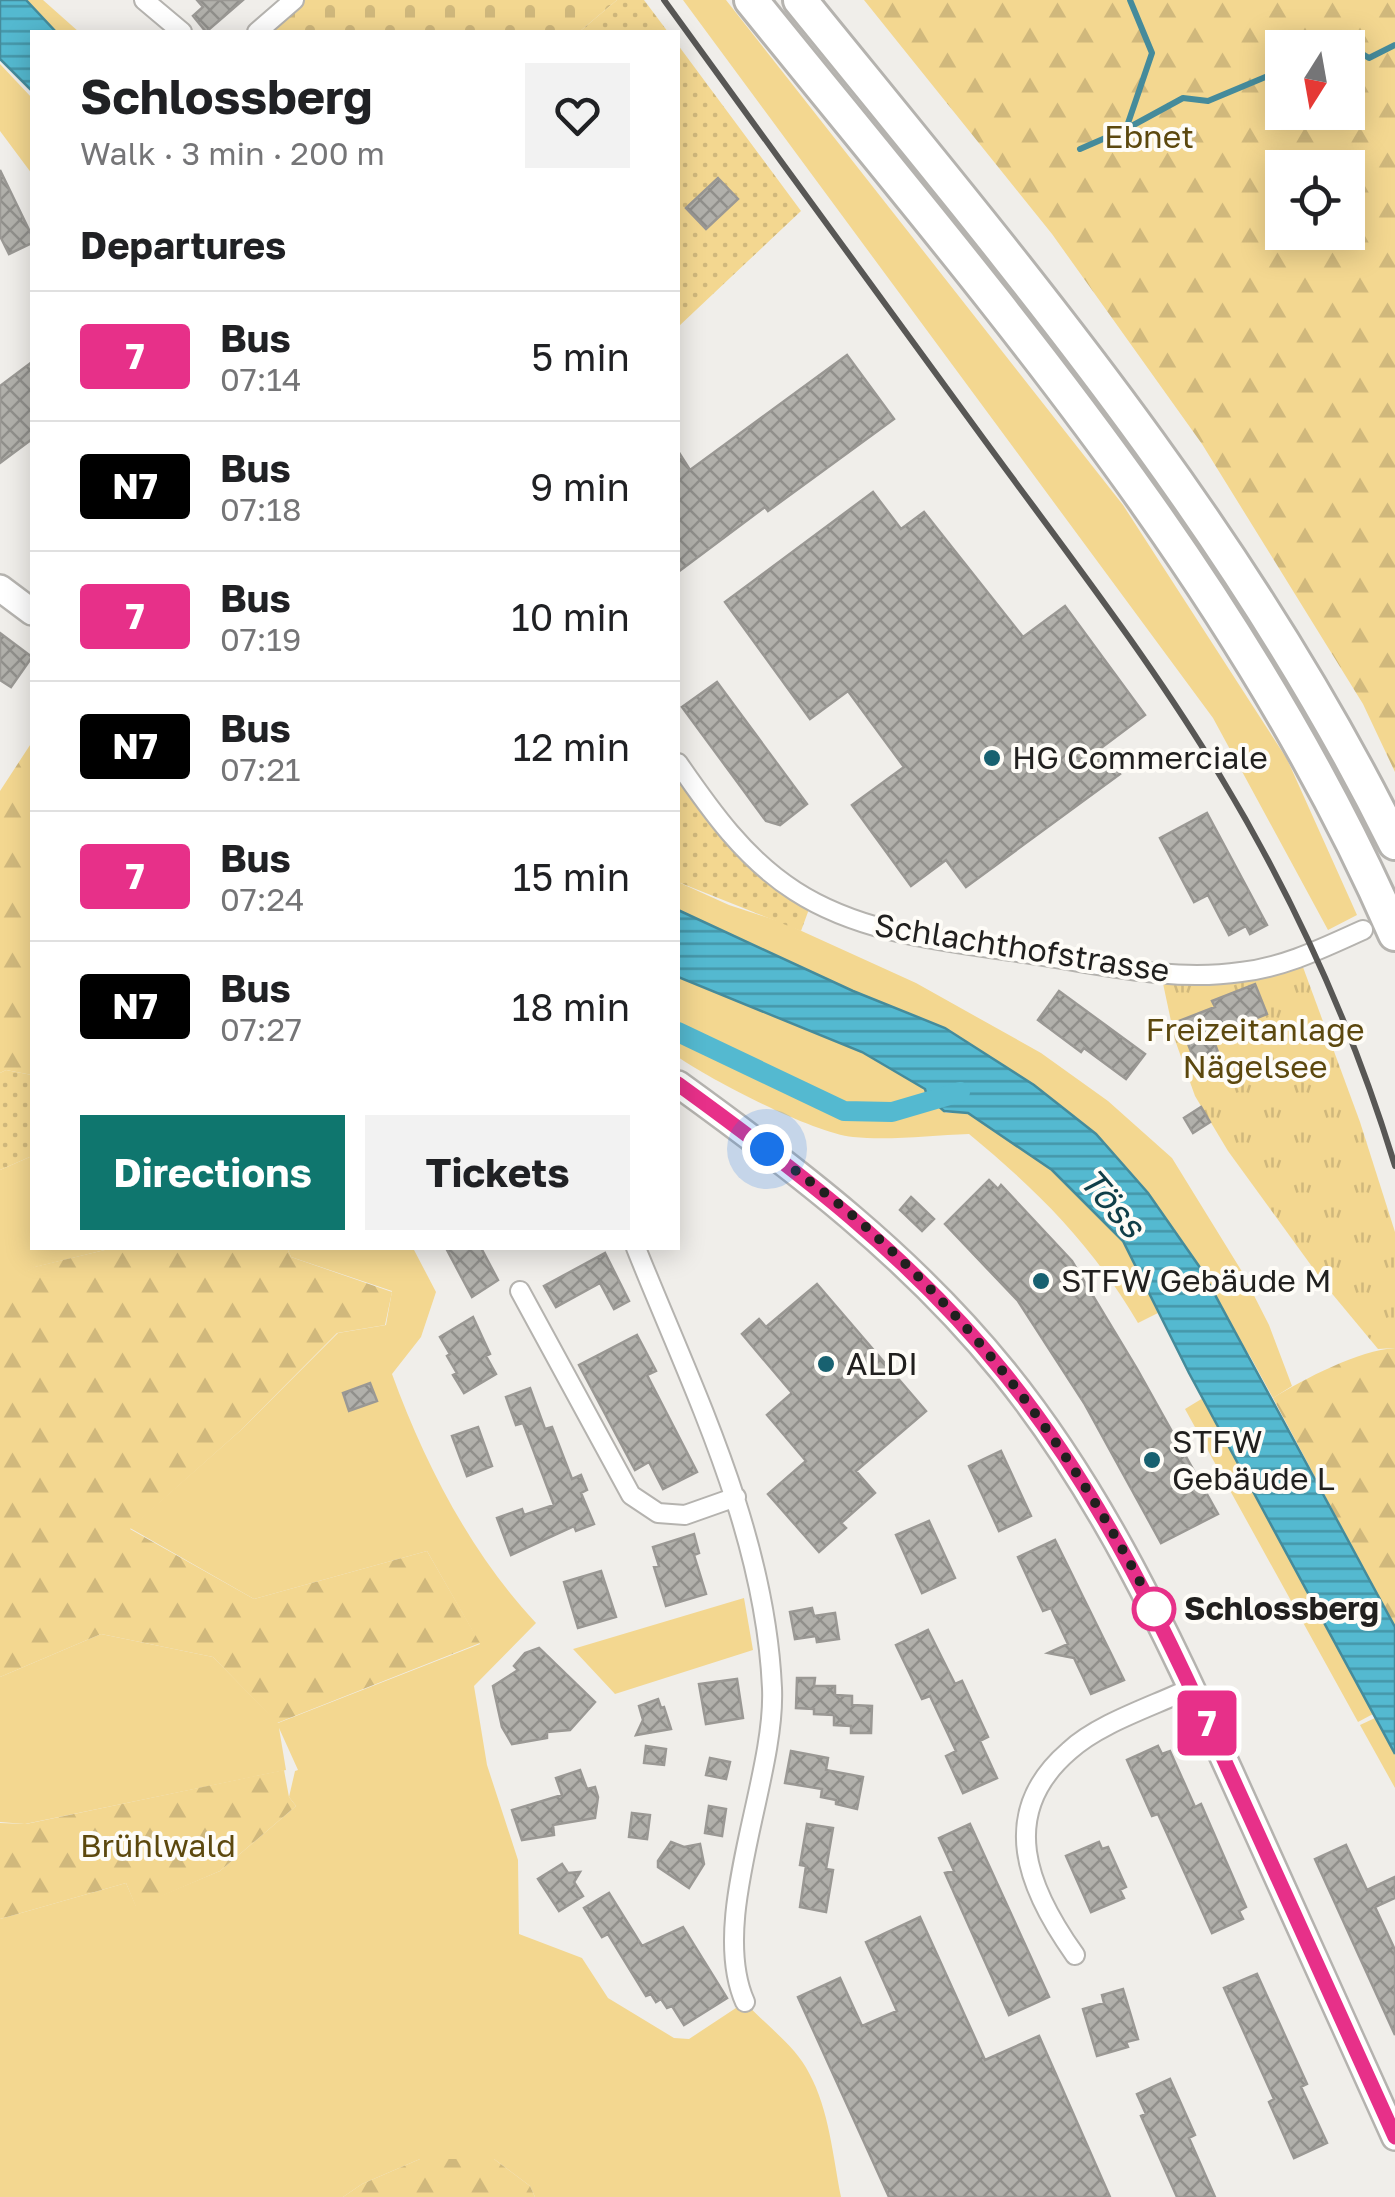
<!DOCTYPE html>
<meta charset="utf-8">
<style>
:root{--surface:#fff;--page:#f2f2f2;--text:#202124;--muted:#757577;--line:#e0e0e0;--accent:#0f766e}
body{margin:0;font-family:"Golos Text",sans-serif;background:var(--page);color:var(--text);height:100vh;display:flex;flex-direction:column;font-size:38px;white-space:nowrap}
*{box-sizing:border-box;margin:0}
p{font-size:32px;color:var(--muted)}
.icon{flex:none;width:55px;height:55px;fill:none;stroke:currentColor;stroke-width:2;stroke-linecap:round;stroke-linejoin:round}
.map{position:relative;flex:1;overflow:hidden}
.sheet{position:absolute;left:30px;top:30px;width:650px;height:1220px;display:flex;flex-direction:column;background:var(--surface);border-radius:0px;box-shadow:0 5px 25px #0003}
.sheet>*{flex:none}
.badge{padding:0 20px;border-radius:8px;font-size:35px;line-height:65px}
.needle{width:65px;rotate:191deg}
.controls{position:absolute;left:1265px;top:30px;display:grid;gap:20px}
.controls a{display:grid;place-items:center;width:100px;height:100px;border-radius:0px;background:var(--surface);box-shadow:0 5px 25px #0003;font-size:50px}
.you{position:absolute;width:50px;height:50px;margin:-25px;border:8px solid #fff;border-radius:50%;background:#1a73e8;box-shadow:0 0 0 15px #1a73e833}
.map>.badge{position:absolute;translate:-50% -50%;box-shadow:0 0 0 5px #fff}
h2{padding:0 50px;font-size:38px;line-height:90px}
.round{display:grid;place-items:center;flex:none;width:105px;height:105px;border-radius:0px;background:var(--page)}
.headline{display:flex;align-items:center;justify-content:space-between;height:170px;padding:0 50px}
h1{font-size:48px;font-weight:700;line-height:75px}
.button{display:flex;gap:20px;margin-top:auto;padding:20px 50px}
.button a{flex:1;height:115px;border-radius:0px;background:var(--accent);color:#fff;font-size:40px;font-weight:700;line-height:115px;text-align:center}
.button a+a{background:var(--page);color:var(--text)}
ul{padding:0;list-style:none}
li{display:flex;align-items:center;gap:30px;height:130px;padding:0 50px;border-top:2px solid var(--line)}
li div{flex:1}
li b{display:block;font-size:38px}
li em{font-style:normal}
li .badge{min-width:110px;font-weight:700;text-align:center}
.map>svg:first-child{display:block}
</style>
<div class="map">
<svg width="1395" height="2197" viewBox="0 0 1395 2197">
<defs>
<pattern id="forest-firs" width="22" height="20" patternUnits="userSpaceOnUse" patternTransform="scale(2.5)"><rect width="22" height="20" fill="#f3d790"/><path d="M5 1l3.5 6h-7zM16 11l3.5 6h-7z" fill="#d0b87c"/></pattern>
<pattern id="cemetery-stones" width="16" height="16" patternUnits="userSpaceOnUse" patternTransform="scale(2.5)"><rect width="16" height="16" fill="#f3d790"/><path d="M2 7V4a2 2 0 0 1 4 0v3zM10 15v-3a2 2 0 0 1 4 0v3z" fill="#d0b87c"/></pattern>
<pattern id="park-tufts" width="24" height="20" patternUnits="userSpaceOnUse" patternTransform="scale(2.5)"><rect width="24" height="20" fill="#f3d790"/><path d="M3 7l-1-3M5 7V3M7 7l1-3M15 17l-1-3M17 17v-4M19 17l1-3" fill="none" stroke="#d0b87c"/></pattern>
<pattern id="garden-dots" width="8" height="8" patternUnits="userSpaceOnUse" patternTransform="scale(2.5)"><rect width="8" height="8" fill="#f3d790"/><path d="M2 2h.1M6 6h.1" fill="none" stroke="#d0b87c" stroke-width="1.8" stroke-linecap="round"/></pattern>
<pattern id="water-rules" width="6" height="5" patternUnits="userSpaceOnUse" patternTransform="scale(2.5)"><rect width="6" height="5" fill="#54b9d0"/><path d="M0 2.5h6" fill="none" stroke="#4596a8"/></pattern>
<pattern id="building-cross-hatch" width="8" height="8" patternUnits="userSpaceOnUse" patternTransform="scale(2.5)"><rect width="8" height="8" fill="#b1b0ab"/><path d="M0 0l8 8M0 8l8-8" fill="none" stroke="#908f8b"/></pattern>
</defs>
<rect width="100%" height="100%" fill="#f0eeea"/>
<path fill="#f3d790" d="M26,0H43L79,32H56Z
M683,0H726L1123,505L1287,759L1357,915L1328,930L1213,718Z
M0,64L32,98V174L0,131Z
M678,882L729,905L784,923L916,983L1041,1053L1108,1101L1172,1158L1241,1270L1269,1325L1292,1386L1273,1398L1250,1356L1096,1134L1034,1085L945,1028L853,991L678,910Z
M678,977L862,1052L926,1090L925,1095L946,1113H968L1051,1170L1123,1240L1158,1313L1138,1323C1092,1245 1039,1192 969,1134C932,1135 890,1141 853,1137C813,1133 711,1080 678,1057Z
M32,1156V1248H113L35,1267L0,1287V1170Z
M287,1248H413L436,1292L421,1337L392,1374C424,1462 471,1554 536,1623L474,1686L487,1765L518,1860L519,1934L582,1958L608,1998L674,2038L689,2039L745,2002C765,2025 795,2045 809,2073C829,2109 833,2157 841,2197H535L530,2186L494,2159H420L362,2184L343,2197H0V1919L126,1883L136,1906L220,1871L296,1806L289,1797L295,1771L298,1770L279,1728L286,1770L25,1824L0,1822V1677L101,1634L213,1657L278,1723L480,1644L427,1551L254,1599L130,1528L241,1430L338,1333L386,1325L392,1291L291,1257Z
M1203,1398L1373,1714L1358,1722L1185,1409Z
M744,1598L753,1650L615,1694L573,1649Z
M1375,1718L1395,1755V1788L1360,1725Z"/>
<path fill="url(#forest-firs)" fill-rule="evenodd" d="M864,0H1395V772L1363,704L1202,444L1052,234ZM1282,48H1348V112H1282ZM1282,168H1348V232H1282Z
M32,742V1075L6,1070L0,1073V791Z
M113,1248H287L291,1257L392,1292L385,1325L337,1333L241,1430L130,1529L254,1599L427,1551L480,1643L277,1723L213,1657L101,1634L0,1677V1286L34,1267Z
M1395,1348V1627L1273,1398C1304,1379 1359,1350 1395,1348Z
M284,1770L289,1797L296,1806L220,1871L136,1907L126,1883L0,1919V1823L26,1824Z
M420,2159H494L530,2186L535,2197H343L362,2184Z"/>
<path fill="url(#cemetery-stones)" d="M294,0H617L579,32H257Z"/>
<path fill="url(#park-tufts)" d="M1300,959L1360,1122L1395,1232V1348L1378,1349L1329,1290L1228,1151L1195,1096L1175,1040L1161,974Z"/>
<path fill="url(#garden-dots)" d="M617,0H644L668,32H579Z
M678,45L801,211L678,327Z
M678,763L704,801L812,901L801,931L678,882Z
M6,1070L32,1075V1156L0,1170V1073Z"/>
<path fill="url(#water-rules)" stroke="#458b9b" stroke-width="2.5" d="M0,0H26L56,32H32V91L0,59Z
M678,910L853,991L945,1028L1034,1085L1096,1134L1148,1193L1201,1269L1395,1627V1754L1189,1373L1123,1241L1052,1170L968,1113L944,1111L927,1096L925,1089L862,1052L678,977Z"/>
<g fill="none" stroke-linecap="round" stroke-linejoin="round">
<path stroke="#458b9b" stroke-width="6" d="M1338,48L1346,44L1369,58L1395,45
M1128,128L1183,98L1208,101L1282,70
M1080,149L1126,129L1152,53L1130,0"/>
<path stroke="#54b9d0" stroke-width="20" d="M678,1032L844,1111L892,1112L960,1092"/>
</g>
<path fill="url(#building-cross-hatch)" stroke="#9a9894" stroke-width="2.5" d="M197,0H243L206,32L193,16L203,7Z
M0,170L32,236V243L9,254L0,236Z
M718,178L738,199L706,229L686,208Z
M847,355L894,419L768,511L765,507L678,572V451L690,470Z
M32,362V439L0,463V386Z
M873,492L901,529L924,512L1023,637L1065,606L1145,715L1101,748L1120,774L966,887L946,860L911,886L852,805L904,767L848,691L810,719L725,602Z
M0,633L32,657L11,687L0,680Z
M717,682L807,804L780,825L766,821L682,707Z
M1207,813L1267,925L1250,934L1246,926L1229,935L1208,895L1194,902L1160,838Z
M1255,984L1267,1014L1212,1036L1222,1063L1199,1072L1179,1021L1215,1007L1212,1001Z
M1059,991L1145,1054L1126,1079L1084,1048L1081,1052L1038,1020Z
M1201,1107L1210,1122L1193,1133L1184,1118Z
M989,1180L998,1189L1001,1185L1072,1261L1137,1369L1218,1514L1161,1543L1084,1403L1018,1301L945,1224Z
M911,1197L934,1219L922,1231L900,1210Z
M446,1248H481L498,1280L472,1297Z
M605,1253L629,1301L614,1309L600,1283L556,1307L544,1286Z
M817,1284L926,1411L856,1471L875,1493L841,1523L846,1528L819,1552L768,1494L806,1461L767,1415L792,1393L742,1334L759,1319L766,1327Z
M473,1317L490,1354L486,1356L496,1374L464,1393L453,1375L457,1373L447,1356L450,1354L440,1337Z
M637,1335L656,1371L647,1375L697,1472L663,1489L649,1462L635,1470L579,1365Z
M370,1383L377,1401L349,1411L343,1393Z
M530,1388L545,1429L552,1427L572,1479L581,1475L587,1490L581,1493L594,1524L576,1531L574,1526L511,1555L497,1518L522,1509L524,1515L554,1505L523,1423L516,1425L506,1397Z
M478,1427L492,1466L467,1476L452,1436Z
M1001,1451L1031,1516L999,1531L969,1466Z
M929,1521L955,1578L922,1593L896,1535Z
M694,1534L699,1553L694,1555L706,1594L666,1606L654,1567L659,1566L653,1547Z
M1055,1540L1124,1680L1091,1694L1074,1658L1048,1653L1068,1644L1051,1608L1043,1611L1018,1557Z
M601,1571L616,1617L578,1628L564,1582Z
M812,1608L814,1616L835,1613L839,1639L817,1642L816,1636L795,1639L790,1612Z
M928,1630L955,1684L962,1681L988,1737L980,1741L997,1778L963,1793L946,1756L956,1751L930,1696L922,1699L896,1645Z
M539,1648L595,1702L570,1730L547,1732V1738L512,1744L502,1727L493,1686L518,1670L514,1666L525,1653Z
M797,1678H815L814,1686H835V1695L852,1696V1705L872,1706L871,1733H851V1726L834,1725V1715L814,1714V1709L796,1708Z
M737,1679L743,1718L706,1724L699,1684Z
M658,1699L661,1708L664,1707L671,1729L636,1735L643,1720L639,1706Z
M646,1746L666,1749L664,1765L644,1763Z
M1158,1746L1162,1754L1170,1751L1195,1807L1201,1804L1246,1907L1239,1911L1243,1919L1212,1933L1158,1814L1152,1816L1127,1760Z
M791,1751L828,1758L826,1770L863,1777L857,1809L836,1804V1800L821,1797L822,1789L785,1783Z
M710,1758L730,1762L726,1779L706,1775Z
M580,1770L587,1789L595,1787L598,1797L595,1818L553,1825L554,1835L522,1840L512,1810L562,1795L556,1778Z
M709,1806L726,1809L722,1836L705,1833Z
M632,1813L650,1815L647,1839L629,1837Z
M807,1824L833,1828L826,1869L833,1870L826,1912L800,1907L806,1866L800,1865Z
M970,1824L1049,1997L1009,2015L945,1873L954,1871L939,1838Z
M671,1842L684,1847L700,1844L704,1864L689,1888L658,1867V1861Z
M1099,1842L1102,1849L1108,1847L1126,1887L1120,1890L1124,1898L1091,1912L1066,1856Z
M1346,1845L1367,1890L1395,1877V1898L1375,1907L1395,1950V2035L1315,1859Z
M562,1864L568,1873L580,1872L574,1882L583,1896L559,1911L538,1879Z
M609,1893L642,1946L683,1927L727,1998L684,2025L672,2006L667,2008L661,1999L656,2002L651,1994L646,1996L608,1934L602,1937L584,1908Z
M920,1917L985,2060L1039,2036L1110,2197H889L798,1997L840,1978L862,2026L897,2011L866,1942Z
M1257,1974L1307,2084L1301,2087L1327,2143L1294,2158L1269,2102L1274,2099L1224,1988Z
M1123,1989L1138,2039L1126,2042L1128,2047L1097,2056L1083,2009L1104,2003L1102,1995Z
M1170,2079L1195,2135L1189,2138L1215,2197H1177L1141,2116L1146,2114L1137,2094Z"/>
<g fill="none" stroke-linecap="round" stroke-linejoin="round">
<g stroke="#b5b3af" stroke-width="22">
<path id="street" d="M144,0L182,32
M257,32L294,0
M678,763C711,811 745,859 795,891C866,937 956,942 1037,955C1104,965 1173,982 1241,972C1285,967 1323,948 1363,930
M636,1248C693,1390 765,1532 772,1688C776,1779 708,1919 745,2002
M520,1291L631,1495L658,1513L685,1515L736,1497
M1075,1955C1028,1889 996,1814 1069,1751C1099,1723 1154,1706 1191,1688"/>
</g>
<g stroke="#b5b3af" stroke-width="30">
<path id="secondary" d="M0,588L32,612
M678,1084C797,1170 911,1257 1004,1372C1102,1493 1166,1632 1230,1772C1285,1894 1340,2015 1395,2137"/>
</g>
<g stroke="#b5b3af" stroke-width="38">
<path id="highway" d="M751,0C990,296 1242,582 1395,934
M800,0C1019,270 1240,529 1395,843"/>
</g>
<use href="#street" stroke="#fff" stroke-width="18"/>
<use href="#secondary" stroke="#fff" stroke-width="25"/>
<use href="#highway" stroke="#fff" stroke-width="32"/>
<path stroke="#585755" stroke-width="6" d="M664,0C769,145 874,289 980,434C1061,545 1147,655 1219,774C1293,896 1353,1028 1395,1166"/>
</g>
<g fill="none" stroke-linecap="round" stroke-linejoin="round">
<g stroke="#fff" stroke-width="22">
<path id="line" d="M678,1084C798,1171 910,1256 1004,1373C1105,1497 1170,1641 1236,1786C1289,1903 1343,2020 1395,2137"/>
</g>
<use href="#line" stroke="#e73089" stroke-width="15"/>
<path stroke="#21201f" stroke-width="10" stroke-dasharray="0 18" d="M767,1149C805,1178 844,1206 879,1239C994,1344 1085,1471 1154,1609"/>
</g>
<g fill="#186170" stroke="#fefcf7" stroke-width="4">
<circle cx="992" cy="758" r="10"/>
<circle cx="1041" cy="1281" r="10"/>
<circle cx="826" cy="1364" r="10"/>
<circle cx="1152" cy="1460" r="10"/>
</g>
<circle fill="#fff" stroke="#e73089" stroke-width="5" cx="1154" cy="1609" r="20"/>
<g text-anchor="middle" stroke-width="8" stroke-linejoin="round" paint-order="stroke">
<g font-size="32" fill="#5c480e" stroke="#fefcf7">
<text x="1149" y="148">Ebnet</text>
<text x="1255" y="1041">Freizeitanlage<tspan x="1255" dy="37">Nägelsee</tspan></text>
<text x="158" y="1857">Brühlwald</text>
</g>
<g font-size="32" fill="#21201f" stroke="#fefcf7" text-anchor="start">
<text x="1012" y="769">HG Commerciale</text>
<text x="1061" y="1292">STFW Gebäude M</text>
<text x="846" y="1375">ALDI</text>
<text x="1172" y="1453">STFW<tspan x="1172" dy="37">Gebäude L</tspan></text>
</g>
<g font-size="32" fill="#21201f" stroke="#fefcf7">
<text transform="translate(1022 948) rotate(9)" y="11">Schlachthofstrasse</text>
</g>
<g font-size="32" font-weight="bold" fill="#21201f" stroke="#fefcf7" text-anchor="start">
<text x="1184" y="1620">Schlossberg</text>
</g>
<g font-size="35" font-style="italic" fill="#103f49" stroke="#fefcf7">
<text transform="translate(1112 1203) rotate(49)" y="12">Töss</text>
</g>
</g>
</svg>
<div class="controls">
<a><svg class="needle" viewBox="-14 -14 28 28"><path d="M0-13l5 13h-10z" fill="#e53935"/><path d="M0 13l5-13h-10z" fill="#757577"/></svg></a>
<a><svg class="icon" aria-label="locate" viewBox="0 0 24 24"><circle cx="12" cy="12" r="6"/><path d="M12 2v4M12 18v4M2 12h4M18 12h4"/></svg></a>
</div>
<div class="you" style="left:767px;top:1149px"></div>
<b class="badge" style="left:1207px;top:1723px;background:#e73089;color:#fff">7</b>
<section class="sheet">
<div class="headline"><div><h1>Schlossberg</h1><p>Walk · 3 min · 200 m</p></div><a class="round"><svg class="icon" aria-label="heart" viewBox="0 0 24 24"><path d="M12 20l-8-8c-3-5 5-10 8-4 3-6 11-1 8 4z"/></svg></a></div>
<h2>Departures</h2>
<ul>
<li><span class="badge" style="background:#e73089;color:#fff">7</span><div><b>Bus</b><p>07:14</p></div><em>5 min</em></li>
<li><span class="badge" style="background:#000;color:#fff">N7</span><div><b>Bus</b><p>07:18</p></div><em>9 min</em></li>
<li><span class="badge" style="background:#e73089;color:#fff">7</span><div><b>Bus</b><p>07:19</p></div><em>10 min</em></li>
<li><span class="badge" style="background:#000;color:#fff">N7</span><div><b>Bus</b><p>07:21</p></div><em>12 min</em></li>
<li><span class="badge" style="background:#e73089;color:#fff">7</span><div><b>Bus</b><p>07:24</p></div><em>15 min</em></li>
<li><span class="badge" style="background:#000;color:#fff">N7</span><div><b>Bus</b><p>07:27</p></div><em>18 min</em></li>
</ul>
<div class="button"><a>Directions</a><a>Tickets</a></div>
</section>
</div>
